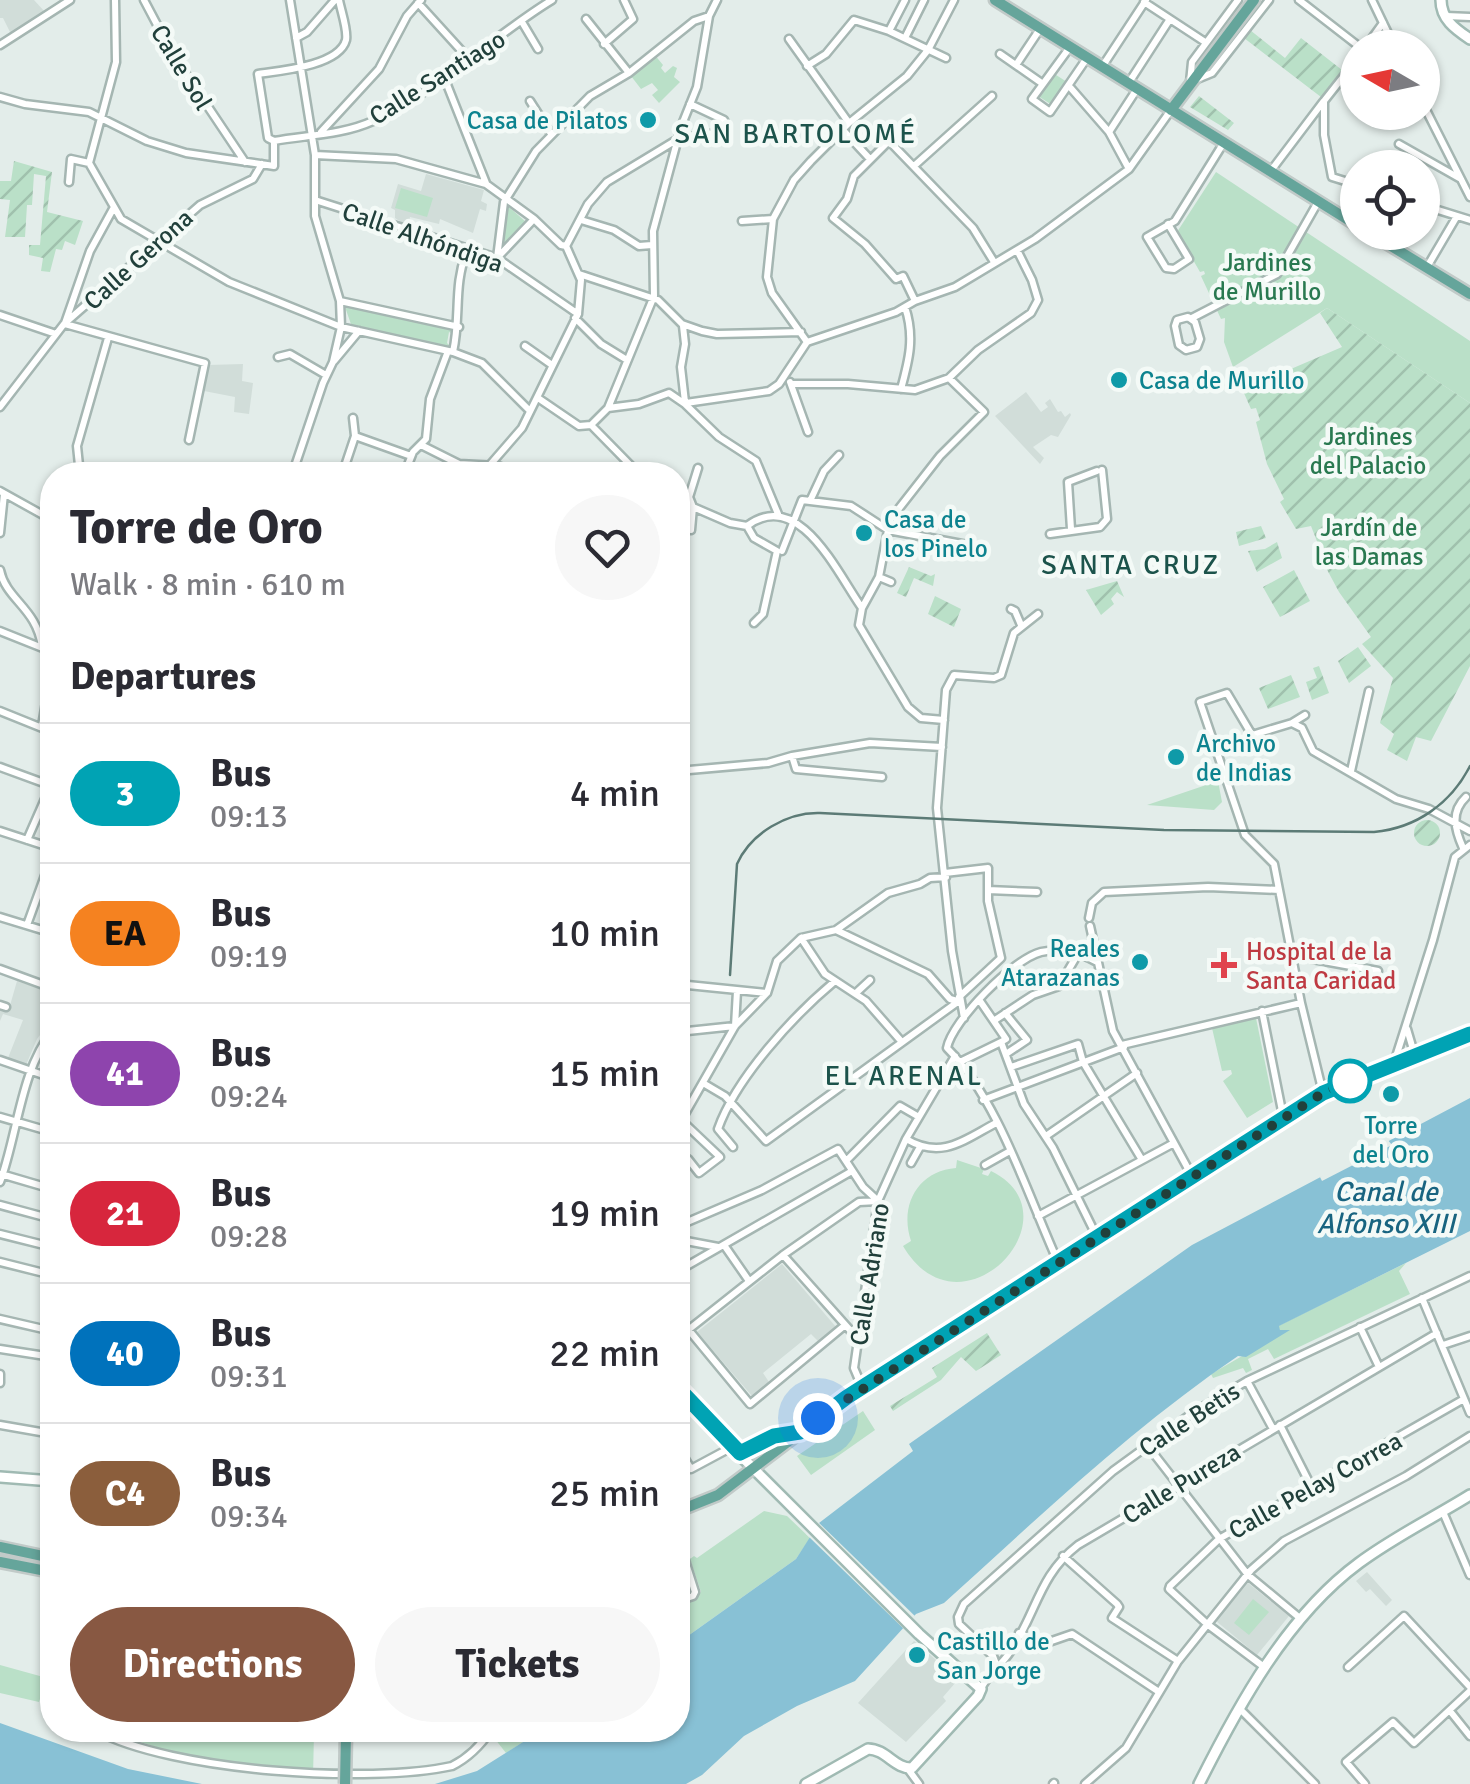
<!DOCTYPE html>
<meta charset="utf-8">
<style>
:root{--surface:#fff;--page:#f7f7f7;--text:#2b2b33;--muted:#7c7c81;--line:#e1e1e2;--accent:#885842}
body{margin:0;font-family:Signika,sans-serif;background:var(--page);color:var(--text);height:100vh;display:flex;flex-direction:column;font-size:38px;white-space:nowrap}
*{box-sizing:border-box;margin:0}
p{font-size:32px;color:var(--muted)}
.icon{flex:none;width:55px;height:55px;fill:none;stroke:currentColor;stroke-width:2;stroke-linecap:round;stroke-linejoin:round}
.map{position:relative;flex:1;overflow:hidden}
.drawer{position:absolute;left:40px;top:462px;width:650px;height:1280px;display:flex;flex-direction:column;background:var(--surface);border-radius:40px;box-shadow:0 2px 8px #0004}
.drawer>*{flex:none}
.badge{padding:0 20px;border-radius:32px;font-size:35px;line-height:65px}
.needle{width:65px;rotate:279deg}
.controls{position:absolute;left:1340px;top:30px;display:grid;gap:20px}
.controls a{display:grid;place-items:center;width:100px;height:100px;border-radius:50%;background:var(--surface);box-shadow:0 2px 8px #0004;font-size:50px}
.you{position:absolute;width:50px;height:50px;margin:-25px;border:8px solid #fff;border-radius:50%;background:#1a73e8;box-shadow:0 0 0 15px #1a73e833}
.map>.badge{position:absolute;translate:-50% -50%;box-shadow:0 0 0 5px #fff}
h2{padding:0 30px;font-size:38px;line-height:90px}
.round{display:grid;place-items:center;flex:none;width:105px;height:105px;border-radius:52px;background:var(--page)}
.head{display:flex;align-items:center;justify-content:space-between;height:170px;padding:0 30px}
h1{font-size:48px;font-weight:800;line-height:75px}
.button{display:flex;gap:20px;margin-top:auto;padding:20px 30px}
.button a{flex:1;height:115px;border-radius:60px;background:var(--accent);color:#fff;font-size:40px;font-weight:800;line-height:115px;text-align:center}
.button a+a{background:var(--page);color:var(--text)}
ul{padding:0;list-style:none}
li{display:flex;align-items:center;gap:30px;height:140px;padding:0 30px;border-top:2px solid var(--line)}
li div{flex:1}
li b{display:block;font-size:38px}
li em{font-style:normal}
li .badge{min-width:110px;font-weight:700;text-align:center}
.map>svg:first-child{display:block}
</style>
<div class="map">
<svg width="1470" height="1784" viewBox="0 0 1470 1784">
<defs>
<pattern id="garden-furrows" width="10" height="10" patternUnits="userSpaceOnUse" patternTransform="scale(2.5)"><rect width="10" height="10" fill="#bae0c8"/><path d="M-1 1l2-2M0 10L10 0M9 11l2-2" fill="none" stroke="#a0c1ad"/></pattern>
</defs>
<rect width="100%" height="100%" fill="#e3edea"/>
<path fill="#d1ddd9" d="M0,0H34L45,12L11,34L3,18H0Z
M426,174L484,190L481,201L487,204L486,211L480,209L473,233L440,219L439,224L410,217L407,226L395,218V210L391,208L398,184L421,191Z
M243,364L242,381L253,383L249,414L234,412L235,397L204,391L208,365Z
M1026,392L1041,412L1048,407L1045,403L1050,399L1058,412L1061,411L1065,417L1070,413L1071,415L1058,437L1051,435L1033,447L1044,458L1040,464L995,416Z
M17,981L52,993V1019L37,1039L26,1065L8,1058L23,1020L3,1014L0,1021V1007L9,1009Z
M782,1264L836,1327L818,1341L811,1334L763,1373L769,1382L752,1396L697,1332Z
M1367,1572L1392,1600L1386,1606L1370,1589L1366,1592L1356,1581Z
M1248,1583L1289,1616L1257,1655L1216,1621Z
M914,1641L950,1672L956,1682L943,1697L946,1701L906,1742L858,1703Z"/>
<path fill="#bae0c8" d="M654,54L663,65L661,68L665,73L673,66L677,68L674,77L680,82L659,103L652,95L658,90L652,83L641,89L631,76Z
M1053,73L1067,82L1052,105L1038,96Z
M1216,172L1470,341V403L1327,308L1233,367L1224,342L1225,318L1221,319L1201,276L1205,274L1204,271L1200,272L1177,232Z
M401,188L433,198L427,217L395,208Z
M509,207L526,222L504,245L502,242L505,209Z
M348,305L451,328L453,334L449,332L447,343L450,346L447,349L352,327L345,307Z
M1218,781L1222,802L1214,810L1147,805Z
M1256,1018L1273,1102L1247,1118L1223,1081L1232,1074L1231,1070L1222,1071L1212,1028Z
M957,1160L984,1169L982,1174L988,1176L991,1171C1081,1215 961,1344 903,1246L911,1241C899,1205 918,1171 956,1168Z
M1406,1263L1399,1271L1410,1294L1274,1359L1268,1349L1248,1359L1252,1370L1246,1373L1243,1368L1213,1378L1211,1374L1287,1330H1280L1278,1326Z
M863,1411L875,1430L811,1475L797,1456Z
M764,1511L787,1516L810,1538L796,1559L678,1643V1605L701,1592L690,1559L694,1556L697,1558Z
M1253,1599L1269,1612L1249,1635L1234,1623Z
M0,1665L47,1678L39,1702L0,1693Z
M103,1730H234L235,1734L314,1733L313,1777L212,1765Z
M500,1730H542L506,1753L495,1739Z"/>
<path fill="url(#garden-furrows)" d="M1250,30L1285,58L1301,38L1342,70L1321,97L1244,38Z
M1199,96L1234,123L1228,130L1190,107Z
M14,161L52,172L47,212L83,221L75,245L65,241L62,250L56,249L50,272L41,271L43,258L29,255V245H40L46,176L34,174L32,205H27L25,237H5L10,200L0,199V181H11Z
M1327,308L1470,403V666L1431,741L1416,737L1407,761L1387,750L1394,734L1380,723L1393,678L1362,644L1371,637L1339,592L1317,551L1320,549L1311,526L1296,529L1280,502L1284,499L1267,464L1256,422L1260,420L1256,408L1251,409L1236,375L1240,373L1249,387L1342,347L1320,313Z
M1261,526L1266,538L1239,546L1236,532Z
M1277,542L1282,558L1257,572L1248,551L1265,549Z
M909,567L931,576L935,574L933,586L914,578L906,597L897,593Z
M1294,570L1310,601L1280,617L1263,587Z
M1117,581L1124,597L1117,592L1111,599L1114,604L1101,615L1086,590Z
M935,596L961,609L954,627L928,614Z
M1358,647L1371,666L1349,683L1338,661Z
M1319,666L1329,693L1312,700L1306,682L1317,678L1313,668Z
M1291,675L1300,697L1268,709L1259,688Z
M1414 833a13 13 0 1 1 26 0a13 13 0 1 1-26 0Z
M987,1333L1001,1355L976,1371L961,1357L941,1380L893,1411L890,1406L937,1377L932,1368Z"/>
<path fill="#88c1d5" d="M1470,1098V1231L1279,1326L1280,1330H1290L1246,1357L1238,1356C1132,1428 1039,1517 944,1603L916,1614L855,1681L797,1706L744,1736L702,1775L686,1784H435L477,1771L542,1730H678V1643L796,1559L819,1523L913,1451L909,1444L1192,1245Z
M0,1723L128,1769L202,1784H0Z"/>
<path fill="#e3edea" d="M1387,1139L1392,1145L1322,1181L1320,1177L1336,1166Z
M815,1519L918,1619L906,1631L806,1534Z"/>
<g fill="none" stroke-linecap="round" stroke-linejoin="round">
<g stroke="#a5b6b2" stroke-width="11">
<path id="street" d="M115,0L116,62L89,163L121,219L229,282L341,327L453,352C461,317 453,285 467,251
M144,0L172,53L245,162
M290,0L315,155V216L340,301L341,327L333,362L323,383L292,475
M1238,0L1192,62L1190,82L1212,73L1269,0
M1299,0L1361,48
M1372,0L1395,48
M1144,2L1205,42
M418,3L468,58
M1446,16L1470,17
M586,19L629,73
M522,22L538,49
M889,31L905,0
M296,38L307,32L335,0
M905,38L924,0
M789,39L849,123
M604,44L633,19L624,0
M0,45L70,0
M1070,47L1032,99L1050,112L1087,58
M1365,48L1383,23
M1000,54L1043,84
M1358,58L1324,101V135L1332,177L1358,185
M1016,65L1040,29
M807,66L826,54L854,20L889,31L946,58
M1102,67L1146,0
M444,77L486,183
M1128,84L1170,19
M1069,86L1109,132L1129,169
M0,97L25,104L89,112L147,141L186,153L274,166V141
M530,101L551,134
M1422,102L1470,197
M843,130L869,158
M321,132L379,69L407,16L421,0
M1109,132L1137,89
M274,141C307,135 342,135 373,121C435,93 494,35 552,0
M274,141L268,138L258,74C279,71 339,66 346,40C348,30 341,11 339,0
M1399,144L1459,178
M315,155L396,159L486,184L534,219L497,258
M914,166L992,96
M1270,172L1323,102
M69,182L71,159L89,163
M315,200L497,258L578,314
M1422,205L1470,220
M534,219L561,245L566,246
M581,220L614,230L639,246L652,245
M742,221L773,219
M1168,224L1189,259L1174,269L1166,268L1147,237L1175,221L1223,144
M566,246L588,204L607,182L678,139L723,132L726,125L724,120L690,104
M497,258L504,202L536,151L590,96L629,73L694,21L709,16
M1427,267L1457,216
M579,274L658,300L682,324L702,331L717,334L801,332
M340,301L459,327
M915,301L903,276L896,279L865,244L833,218L847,199L854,176L889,141L973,228L994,262
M0,315L56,334
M1188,317L1195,322L1200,339L1197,347L1186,350L1179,345L1175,326L1177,320Z
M575,318L601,344L627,360
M1192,318L1277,274L1318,202
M65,323L90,251L113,209
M65,324L205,363L189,440
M683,326L685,344L681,367L685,402
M807,342L896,312L915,301L955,287L1035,239L1129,169L1171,110
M807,342L772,293L767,277L773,219L794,180L811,161L849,123L907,76L928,50L954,0
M525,346L552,365
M453,352L482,363L530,411
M278,357L290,354L326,375
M334,361L359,331
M790,382L808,432
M791,384H848L915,390L949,378L978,350L1031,313L1038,300L1032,280L1017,250
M901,389C909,360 915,337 905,307
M538,398L579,426L591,425
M686,403L769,391L779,384L807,342
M0,407L64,324L200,205L253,179L262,164
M608,408L639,404L669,393L685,404L719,437L756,461L778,514
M591,425L608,408L654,296L653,231L681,127L697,87L709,16L717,0
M591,425L640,475
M355,436L411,456
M421,445L459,464L498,466L522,475
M489,466L522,428L578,314L581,280L566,246
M80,475L77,446L108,338
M342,475L355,436L353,418
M404,475L413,452L426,439L430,399L448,351
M0,491L52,520
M810,501L824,471L839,455
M693,507L730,523L747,526L754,538L777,551L763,614L754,623
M747,526C799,487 837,573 862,608L859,625L908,707L921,718L944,720
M1071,529L1068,482L1097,471
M691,530L693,507L689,497L698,468
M0,533L4,494
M1050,534L1100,527L1107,519L1102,470
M782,551L802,500L851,506L888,530L978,547
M0,570C6,600 37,608 42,647
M879,577L891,582
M862,608L879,577L888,530L886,525L940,456L984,412L949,378
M1011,609L1015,611L1021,625
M0,631L45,649
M0,711L52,732
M1292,723L1305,715
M42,726L48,690V650
M792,756L796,769L882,777
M0,767L52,786
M678,771L768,763L792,756L870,743L942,747
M1351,771L1369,691
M0,831L52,848
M27,840L52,783
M1463,848C1455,830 1450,812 1466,797
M945,873L988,868V901L1001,958L959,997
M988,890L1037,892
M0,917L52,933
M1089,918L1092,903L1104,892L1208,887L1279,890
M27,925L52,856
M1090,926L1113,1031L1192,1176
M836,930L928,974L950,999L957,1001
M801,938L836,930L888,893L920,884L930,878L946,877
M801,938L825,974L866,1001L901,1041
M1291,955L1378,971
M0,969L52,988
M678,984L766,993
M856,993L870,980
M980,1001L1006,1039L1001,1042L1024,1104L1053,1148L1097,1237
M0,1005L6,1007
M1262,1011L1283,1116
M1005,1013L1027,1040L1006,1054
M964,1018L952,951L937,808L946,690L954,675L994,678L1001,675L1014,633L1038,614
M995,1020L1033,995L1059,986L1079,952
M735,1026L737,991
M1407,1029L1412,1046L1421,1053
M678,1032L735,1026
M1122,1045L1301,1003
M0,1060L52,1078
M960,1062L1001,1042
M1394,1063L1433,940L1455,857L1470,845
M1011,1067L1078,1044L1083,1062L1142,1160
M703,1083L725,1096L766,1141L959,1001
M1323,1093L1301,1003L1274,864L1245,835L1200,702L1227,693L1252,735L1292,723L1302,728L1313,751L1396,799L1429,809L1470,831
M983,1100L1124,1047
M0,1117L52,1132
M678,1126L735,1026L767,993L777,961L801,938
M1046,1136L1137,1073
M906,1139C942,1160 964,1140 996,1123
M733,1147L718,1129C736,1078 793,1016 835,981
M846,1161L900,1106L919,1117
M911,1163L920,1147
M985,1165L1010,1151
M678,1167L688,1159L699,1173L720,1157L682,1121
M1,1174L52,1189
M0,1182C17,1137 21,1069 52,1032
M0,1205L52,1219
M1038,1216L1174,1143
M678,1226L762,1190L838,1149L863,1187L877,1200
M0,1234L52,1247
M681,1240L718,1247
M724,1245L749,1281
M783,1255L857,1338
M0,1262L52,1275
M1058,1262C1028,1196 998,1099 947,1048C952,1021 1013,959 1041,952C1059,948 1079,952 1095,961
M678,1271L852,1171
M1422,1298L1470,1413
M678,1317L750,1404L844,1326
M0,1319L52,1331
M1360,1327L1379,1367
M678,1338L783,1255L859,1202L878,1201
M1443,1345L1470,1336
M0,1349L52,1357
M0,1374V1383
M1247,1381L1273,1429
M862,1387L854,1368L878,1201L906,1139L955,1056
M0,1425L52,1434
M1280,1425L1311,1486
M1147,1445L1248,1575L1301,1619
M678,1447L691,1469L732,1447
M1443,1512L1470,1575
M678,1538L695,1592L693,1596L678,1601
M1063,1556L1117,1604L1119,1607L1112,1618L1178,1661
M1019,1633L1043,1644L1072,1634L1159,1692
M996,1664L993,1656L959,1624L958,1617L964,1604L1113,1471L1194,1412L1247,1381L1470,1276
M1264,1667L1207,1624L1169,1589L1170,1586L1219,1539L1464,1399
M1348,1667L1404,1616L1470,1687
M981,1689C988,1673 1001,1666 1010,1652C1037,1613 1038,1576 1078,1545L1437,1333
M1240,1709L1315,1784
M1450,1711L1470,1736
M95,1730C173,1772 371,1784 452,1766C468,1758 481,1745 491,1730
M908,1769L919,1784
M1053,1784L1054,1783
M1085,1784L1126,1748L1178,1661L1251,1570L1284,1541L1406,1476L1470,1436
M1365,1784L1346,1762L1393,1722L1414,1743L1470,1691"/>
</g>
<g stroke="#a0bab3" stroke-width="14">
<path id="secondary" d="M1441,0C1441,19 1455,29 1470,39
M737,1452L919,1634L981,1689L978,1696L912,1768C895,1769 886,1749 868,1749L806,1784
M0,1477L52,1481
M1199,1784C1238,1706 1287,1616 1359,1563C1394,1537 1433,1518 1470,1495"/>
</g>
<g stroke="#c1cac8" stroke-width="15">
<path id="primary" d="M995,0L1358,226
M1171,110L1254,0
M1368,232L1470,294
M678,1388L739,1453L774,1436L799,1432
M678,1511L718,1495L847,1397L1312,1099L1470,1034
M0,1547L52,1558
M0,1562L46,1571L52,1569"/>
</g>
<use href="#street" stroke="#fff" stroke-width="6"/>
<use href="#secondary" stroke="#fff" stroke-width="9"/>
<use href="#primary" stroke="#65a59b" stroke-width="10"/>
<path stroke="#5c7b76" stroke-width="2.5" d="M730,975L737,864C751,833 787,812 820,813L1164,830L1374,832C1417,828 1451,803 1470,766"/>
<g stroke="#c1cac8" stroke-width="15" stroke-linecap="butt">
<path id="primary-bridge" d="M345,1784L346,1734"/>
</g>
<use href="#primary-bridge" stroke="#65a59b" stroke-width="10"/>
</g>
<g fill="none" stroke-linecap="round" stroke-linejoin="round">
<g stroke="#fff" stroke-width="22">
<path id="line" d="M678,1388L740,1453L774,1436L800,1432L847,1397L1323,1093L1470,1034"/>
</g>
<use href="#line" stroke="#00a3b4" stroke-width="15"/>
<path stroke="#21403b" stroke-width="10" stroke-dasharray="0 18" d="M818,1418L1284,1118L1323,1093L1350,1081"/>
</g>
<g fill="#0f9aa8" stroke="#f4faf7" stroke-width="4">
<circle cx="648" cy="120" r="10"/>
<circle cx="1119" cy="380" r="10"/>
<circle cx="864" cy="533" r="10"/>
<circle cx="1176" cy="757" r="10"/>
<circle cx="1140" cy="962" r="10"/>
<circle cx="1391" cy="1094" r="10"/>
<circle cx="917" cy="1655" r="10"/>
</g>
<path fill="#e0444e" stroke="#f4faf7" stroke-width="4" d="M1219 950h10v10h10v10h-10v10h-10v-10h-10v-10h10z"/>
<circle fill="#fff" stroke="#00a3b4" stroke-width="5" cx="1350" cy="1081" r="20"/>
<g text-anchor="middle" stroke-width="9" stroke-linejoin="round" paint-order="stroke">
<g font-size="25" fill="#21403b" stroke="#f4faf7">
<text transform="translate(182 67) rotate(59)" y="9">Calle Sol</text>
<text transform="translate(437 77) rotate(-32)" y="9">Calle Santiago</text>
<text transform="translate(423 237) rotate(19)" y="9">Calle Alhóndiga</text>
<text transform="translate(138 259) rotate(-42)" y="9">Calle Gerona</text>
<text transform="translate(869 1274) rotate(-81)" y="9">Calle Adriano</text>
<text transform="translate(1189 1419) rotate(-33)" y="9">Calle Betis</text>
<text transform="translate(1181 1483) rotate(-31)" y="9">Calle Pureza</text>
<text transform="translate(1315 1485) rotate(-29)" y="9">Calle Pelay Correa</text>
</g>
<g font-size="25" fill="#0d838f" stroke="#f4faf7" text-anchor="start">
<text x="628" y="129" text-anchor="end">Casa de Pilatos</text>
<text x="1139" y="389">Casa de Murillo</text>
<text x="884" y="528">Casa de<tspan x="884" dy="29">los Pinelo</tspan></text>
<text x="1196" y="752">Archivo<tspan x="1196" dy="29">de Indias</tspan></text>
<text x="1120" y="957" text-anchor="end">Reales<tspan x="1120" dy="29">Atarazanas</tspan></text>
<text x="1391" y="1134" text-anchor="middle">Torre<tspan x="1391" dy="29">del Oro</tspan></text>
<text x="937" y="1650">Castillo de<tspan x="937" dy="29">San Jorge</tspan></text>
</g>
<g font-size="25" fill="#297950" stroke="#f4faf7">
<text x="1267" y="271">Jardines<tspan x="1267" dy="29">de Murillo</tspan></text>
<text x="1368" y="445">Jardines<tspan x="1368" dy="29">del Palacio</tspan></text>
<text x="1369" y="536">Jardín de<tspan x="1369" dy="29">las Damas</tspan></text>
</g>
<g font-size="25" fill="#be3a42" stroke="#f4faf7" text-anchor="start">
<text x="1246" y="960">Hospital de la<tspan x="1246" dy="29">Santa Caridad</tspan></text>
</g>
<g font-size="28" letter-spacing="2.5" fill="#1c534b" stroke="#f4faf7">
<text x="796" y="143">SAN BARTOLOMÉ</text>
<text x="1131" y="574">SANTA CRUZ</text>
<text x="904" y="1085">EL ARENAL</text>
</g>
<g font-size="28" font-style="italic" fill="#186480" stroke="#f4faf7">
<text x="1386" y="1201">Canal de<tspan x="1386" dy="32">Alfonso XIII</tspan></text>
</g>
</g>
</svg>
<div class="controls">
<a><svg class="needle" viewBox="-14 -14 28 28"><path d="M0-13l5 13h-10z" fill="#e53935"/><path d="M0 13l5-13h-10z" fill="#7c7c81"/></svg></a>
<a><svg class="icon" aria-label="locate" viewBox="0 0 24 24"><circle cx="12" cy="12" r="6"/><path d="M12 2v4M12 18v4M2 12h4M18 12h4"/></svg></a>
</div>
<div class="you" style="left:818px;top:1418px"></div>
<section class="drawer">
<div class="head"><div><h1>Torre de Oro</h1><p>Walk · 8 min · 610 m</p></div><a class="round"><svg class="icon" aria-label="heart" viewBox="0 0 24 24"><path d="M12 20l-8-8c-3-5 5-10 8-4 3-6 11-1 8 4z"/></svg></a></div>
<h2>Departures</h2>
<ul>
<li><span class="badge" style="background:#00a3b4;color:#fff">3</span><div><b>Bus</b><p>09:13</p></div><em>4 min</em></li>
<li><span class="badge" style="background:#f58220;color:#111">EA</span><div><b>Bus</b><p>09:19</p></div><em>10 min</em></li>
<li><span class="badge" style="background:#8e44ad;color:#fff">41</span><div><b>Bus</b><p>09:24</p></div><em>15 min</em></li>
<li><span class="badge" style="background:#d7263d;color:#fff">21</span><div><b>Bus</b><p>09:28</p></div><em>19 min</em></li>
<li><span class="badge" style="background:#0072bc;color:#fff">40</span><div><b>Bus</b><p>09:31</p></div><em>22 min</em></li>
<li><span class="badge" style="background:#8b5e3c;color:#fff">C4</span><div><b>Bus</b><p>09:34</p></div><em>25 min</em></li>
</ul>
<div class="button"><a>Directions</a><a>Tickets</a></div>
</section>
</div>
